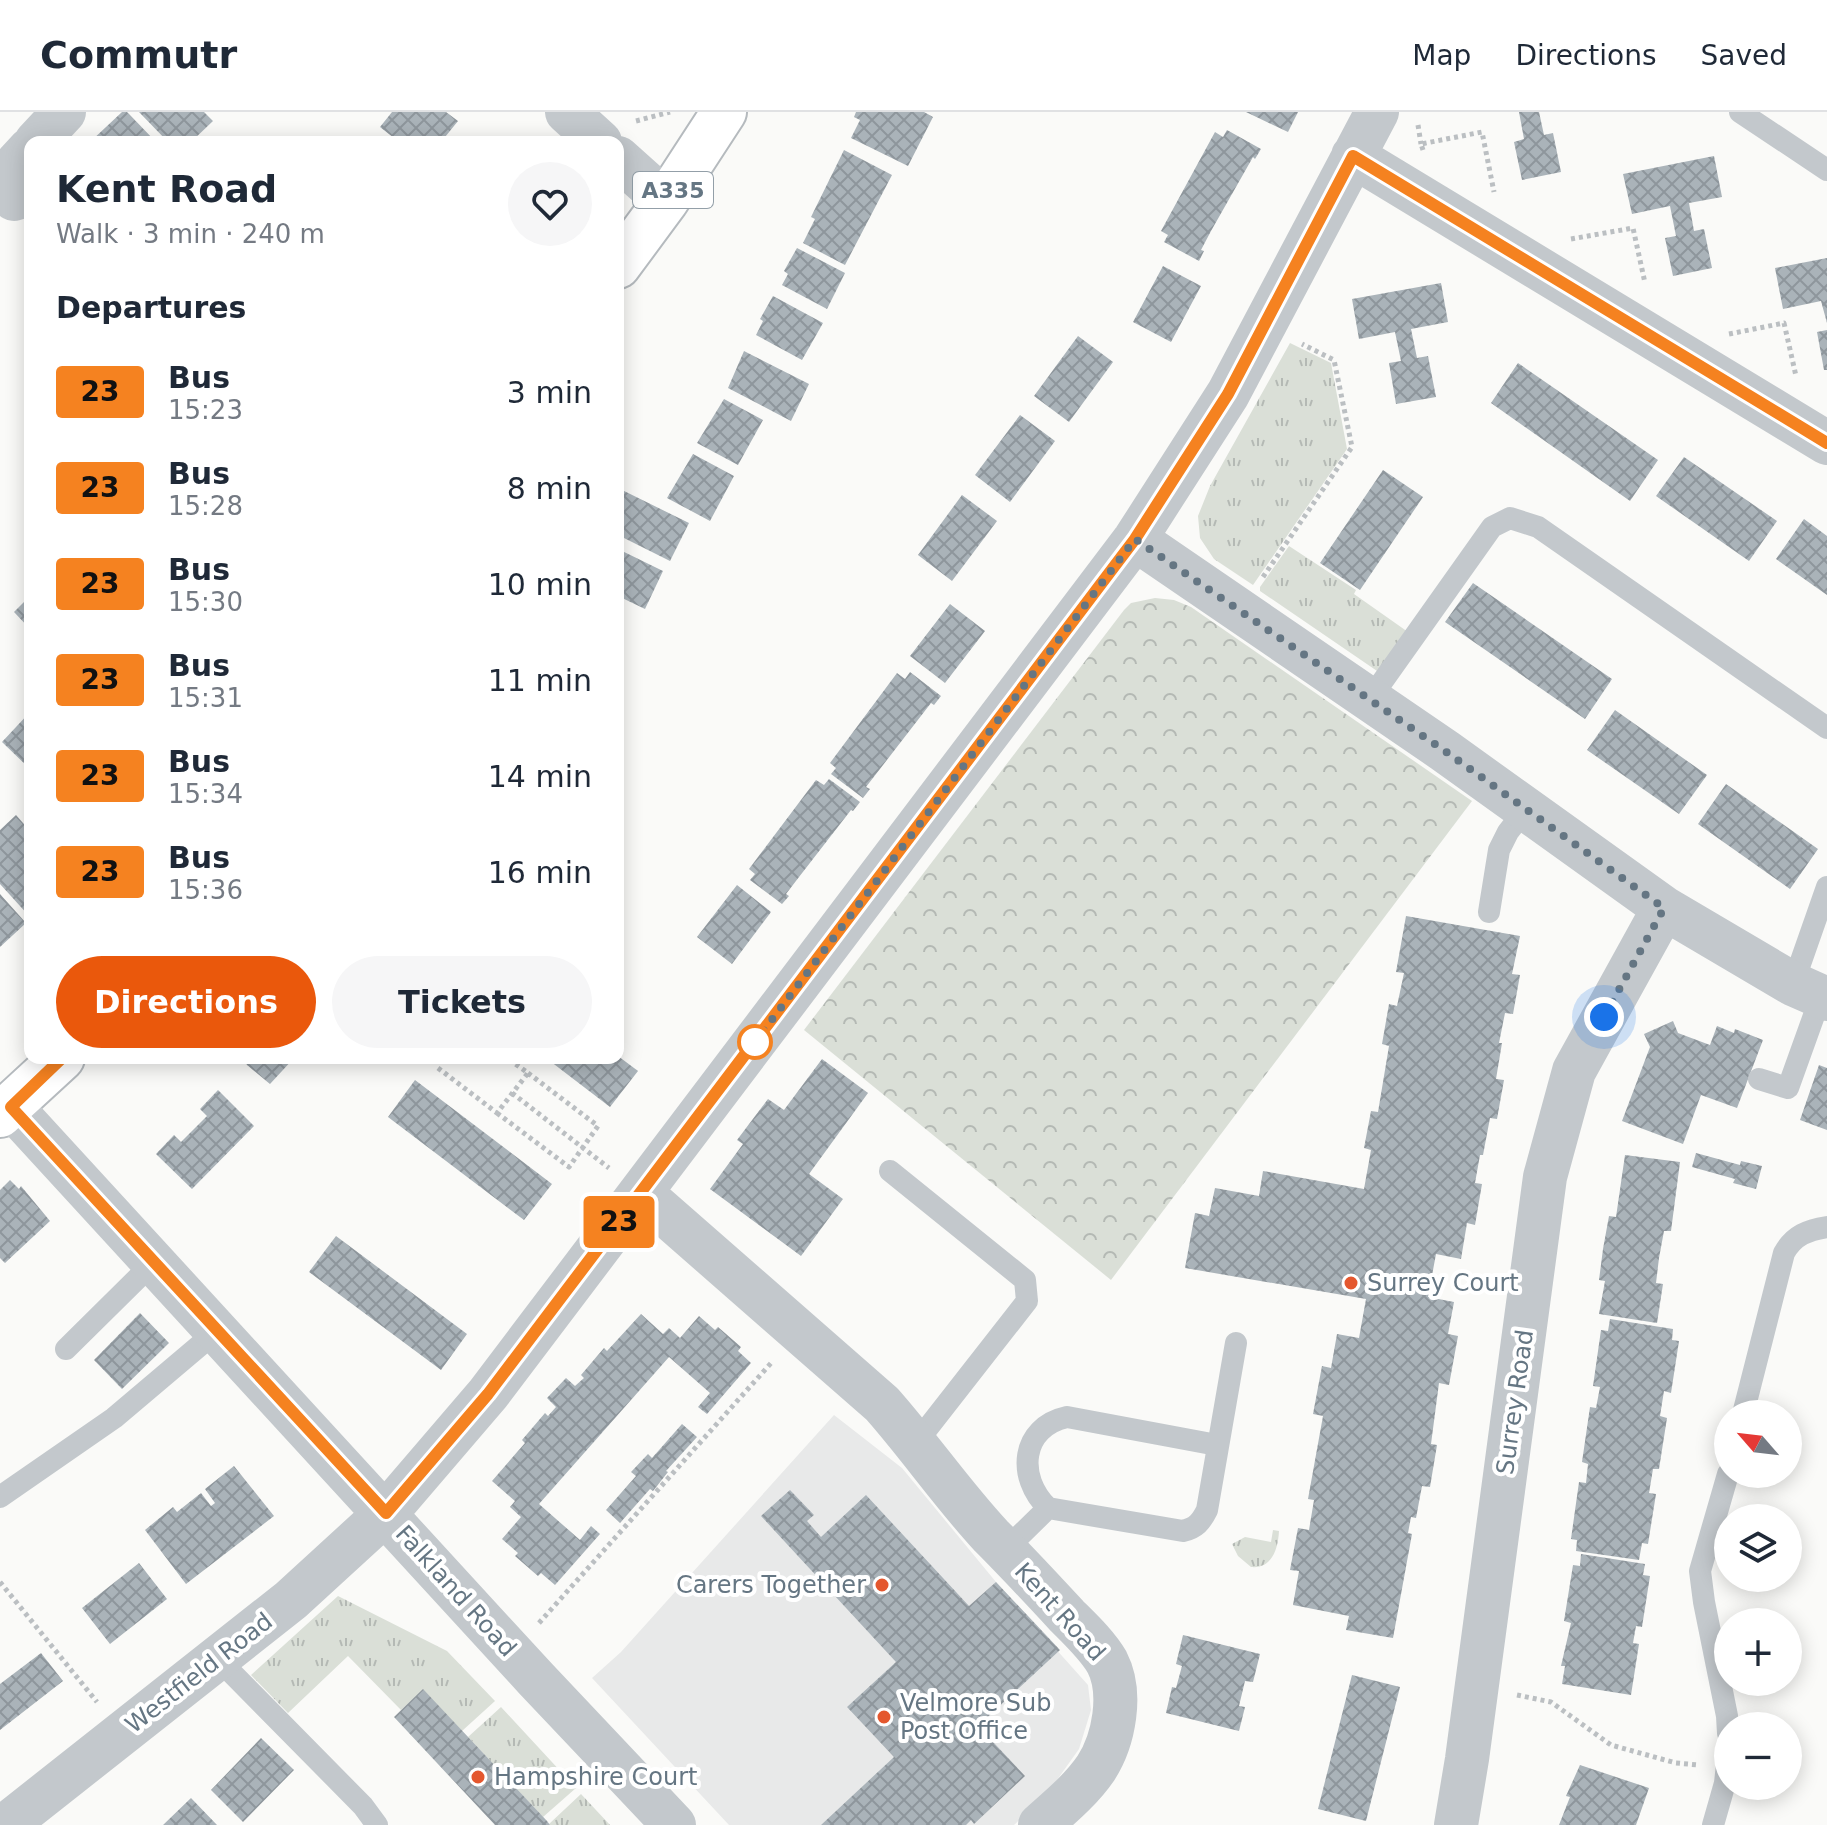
<!DOCTYPE html>
<meta charset="utf-8">
<style>
:root{--surface:#fff;--page:#f6f6f7;--text:#1f2937;--muted:#747a83;--line:#e0e1e3;--accent:#ea580c}
body{margin:0;font-family:"DejaVu Sans",sans-serif;background:var(--page);color:var(--text);height:100vh;display:flex;flex-direction:column;font-size:30px;white-space:nowrap}
*{box-sizing:border-box;margin:0}
p{font-size:26px;color:var(--muted)}
.icon{flex:none;width:44px;height:44px;fill:none;stroke:currentColor;stroke-width:2;stroke-linecap:round;stroke-linejoin:round}
.map{position:relative;flex:1;overflow:hidden}
.sheet{position:absolute;left:24px;top:24px;width:600px;height:928px;display:flex;flex-direction:column;background:var(--surface);border-radius:16px;box-shadow:0 4px 20px #0003}
.sheet>*{flex:none}
.badge{padding:0 16px;border-radius:6px;font-size:28px;line-height:52px}
.needle{width:52px;rotate:298deg}
.buttons{position:absolute;left:1714px;top:1288px;display:grid;gap:16px}
.buttons a{display:grid;place-items:center;width:88px;height:88px;border-radius:50%;background:var(--surface);box-shadow:0 4px 20px #0003;font-size:40px}
.you{position:absolute;width:40px;height:40px;margin:-20px;border:6px solid #fff;border-radius:50%;background:#1a73e8;box-shadow:0 0 0 12px #1a73e833}
.map>.badge{position:absolute;translate:-50% -50%;box-shadow:0 0 0 4px #fff}
h2{padding:0 32px;font-size:30px;line-height:72px}
.round{display:grid;place-items:center;flex:none;width:84px;height:84px;border-radius:42px;background:var(--page)}
.summary{display:flex;align-items:center;justify-content:space-between;height:136px;padding:0 32px}
h1{font-size:38px;font-weight:800;line-height:60px}
.cta{display:flex;gap:16px;margin-top:auto;padding:16px 32px}
.cta a{flex:1;height:92px;border-radius:48px;background:var(--accent);color:#fff;font-size:32px;font-weight:800;line-height:92px;text-align:center}
.cta a+a{background:var(--page);color:var(--text)}
ul{padding:0;list-style:none}
li{display:flex;align-items:center;gap:24px;height:96px;padding:0 32px}
li div{flex:1}
li b{display:block;font-size:30px}
li em{font-style:normal}
li .badge{min-width:88px;font-weight:700;text-align:center}
header{display:flex;align-items:center;gap:48px;box-sizing:border-box;height:112px;padding:0 40px;background:var(--surface);border-bottom:2px solid var(--line)}
header strong{font-size:38px}
nav{display:flex;gap:44px;margin-inline-start:auto;font-size:28px}
.map>svg:first-child{display:block}
</style>
<header>
<strong>Commutr</strong>
<nav><a>Map</a><a>Directions</a><a>Saved</a></nav>
</header>
<div class="map">
<svg width="1827" height="1713" viewBox="0 0 1827 1713">
<defs>
<pattern id="grass-tufts" width="24" height="20" patternUnits="userSpaceOnUse" patternTransform="scale(2)"><rect width="24" height="20" fill="#dadfd7"/><path d="M3 7l-1-3M5 7V3M7 7l1-3M15 17l-1-3M17 17v-4M19 17l1-3" fill="none" stroke="#b4b9b4"/></pattern>
<pattern id="park-crowns" width="20" height="18" patternUnits="userSpaceOnUse" patternTransform="scale(2)"><rect width="20" height="18" fill="#dadfd7"/><path d="M2 6a3 3 0 1 1 6 0M12 15a3 3 0 1 1 6 0" fill="none" stroke="#b4b9b4"/></pattern>
<pattern id="building-cross-hatch" width="8" height="8" patternUnits="userSpaceOnUse" patternTransform="scale(2)"><rect width="8" height="8" fill="#aab3b9"/><path d="M0 0l8 8M0 8l8-8" fill="none" stroke="#8e969c"/></pattern>
</defs>
<rect width="100%" height="100%" fill="#fafaf8"/>
<path fill="#e8e9e9" d="M834,1303L902,1356L996,1470L1088,1573L1091,1598L1079,1637L1047,1682L1014,1713H729L592,1566L621,1540Z"/>
<path fill="url(#grass-tufts)" d="M1290,231L1331,251L1347,337L1253,473L1214,447L1200,426L1198,404L1210,374Z
M1289,434L1356,478L1354,482L1408,520L1380,561L1260,479V475Z
M1273,1418L1279,1419C1278,1437 1272,1457 1251,1455L1238,1444L1232,1432L1245,1425L1271,1430Z
M338,1484L447,1539L495,1589L462,1619L423,1578L401,1598L348,1544L288,1601L251,1563Z
M501,1595L576,1676L543,1705L468,1625Z
M581,1682L610,1713H550L549,1712Z"/>
<path fill="url(#park-crowns)" d="M1155,486L1174,488L1191,495L1472,689L1111,1168L804,918L1124,498L1131,491Z"/>
<path fill="url(#building-cross-hatch)" d="M122,0H127L156,30H90Z
M139,0H204L213,9L191,30H168Z
M392,0H446L458,9L441,30H399L380,15Z
M856,0H924L933,5L908,54L851,26L860,8L854,5Z
M1246,0H1298L1288,20Z
M1519,0H1539L1544,23L1553,21L1561,60L1522,68L1514,30L1524,27Z
M1227,18L1261,37L1255,47L1253,45L1211,119L1201,138L1204,139L1199,149L1164,130L1168,123L1161,119L1215,20L1223,25Z
M844,38L892,63L845,153L803,131L815,107L811,105Z
M1714,44L1722,85L1689,91L1694,119L1704,117L1712,156L1673,164L1665,126L1676,124L1670,94L1632,102L1623,62Z
M797,136L845,161L827,197L782,173L788,162L784,159Z
M1827,146V211L1821,189L1783,197L1775,156Z
M1163,154L1201,174L1171,230L1133,210Z
M1441,171L1448,210L1411,217L1417,246L1428,244L1436,285L1396,292L1389,251L1401,249L1395,220L1359,227L1352,187Z
M773,184L823,211L802,248L756,223L763,209L760,207Z
M1827,218V258H1824L1817,220Z
M1078,224L1113,250L1069,310L1034,284Z
M744,239L809,272L791,309L728,276Z
M1518,251L1658,348L1630,389L1491,291Z
M724,287L763,308L738,353L697,331Z
M1020,303L1055,329L1010,390L975,363Z
M693,342L734,364L710,409L667,386Z
M1684,345L1777,409L1749,449L1656,384Z
M1383,358L1423,385L1360,478L1320,451Z
M618,376L689,411L670,449L618,423Z
M962,383L997,409L952,469L918,443Z
M1804,407L1827,424V483L1776,447Z
M618,437L663,459L645,497L618,484Z
M1473,471L1612,567L1585,607L1445,510Z
M30,484V517L14,500Z
M950,492L985,519L945,571L910,544Z
M910,560L941,584L934,593L931,591L866,675L870,677L863,686L831,662L836,656L830,651L897,561L905,567Z
M1615,598L1707,663L1679,702L1587,638Z
M30,600V657L2,630Z
M829,667L860,690L853,699L851,698L799,765L786,782L789,784L782,792L750,768L755,762L749,757L816,668L824,673Z
M1726,672L1818,737L1790,777L1698,712Z
M16,703L30,719V805L0,772V718Z
M737,773L771,800L732,852L697,825Z
M0,782L26,811L0,835Z
M1406,804L1520,824L1512,862L1520,863L1513,902L1505,901L1499,931H1502L1496,967L1504,968L1497,1007L1490,1006L1483,1043H1480L1475,1071L1482,1072L1475,1113L1467,1111L1461,1147L1436,1142L1428,1185L1454,1190L1448,1222L1458,1224L1449,1273L1439,1271L1431,1332L1437,1333L1430,1375L1422,1374L1416,1406L1411,1405L1408,1421L1412,1422L1393,1526L1346,1518L1349,1504L1293,1493L1299,1459L1290,1458L1298,1416L1309,1418L1314,1388L1308,1387L1323,1304L1313,1302L1322,1254L1331,1256L1337,1222L1359,1226L1366,1187L1185,1156L1195,1101L1209,1104L1215,1076L1259,1084L1263,1059L1364,1077L1371,1038L1364,1036L1371,999L1378,1000L1389,934L1382,932L1389,892L1397,894L1404,861L1396,860Z
M1673,909L1678,921L1710,933L1717,914L1734,921L1735,917L1763,928L1737,996L1701,983L1683,1032L1622,1009L1650,935L1644,922Z
M618,944L638,959L610,995L546,946H618Z
M243,946H294L270,972L247,953Z
M822,947L868,981L809,1062L843,1087L801,1144L710,1077L743,1032L737,1028L768,987L784,998Z
M1819,953L1827,956V1018L1800,1008Z
M415,968L552,1072L524,1108L388,1005Z
M218,978L254,1014L192,1077L156,1042L174,1023L181,1030L207,1004L200,997Z
M1696,1041L1740,1053L1741,1049L1762,1054L1756,1077L1733,1071L1735,1067L1692,1055Z
M1625,1043L1680,1050L1671,1119H1664L1659,1146L1656,1171L1663,1172L1657,1211L1599,1202L1605,1169L1599,1168L1603,1137L1609,1104L1616,1105Z
M10,1068L19,1077L21,1074L50,1109L5,1151L0,1146V1078Z
M336,1124L467,1222L441,1258L309,1160Z
M140,1201L169,1231L122,1277L94,1248Z
M641,1202L663,1222L669,1216L680,1226L699,1204L715,1218L718,1215L741,1235L738,1239L751,1251L707,1302L698,1295L710,1281L669,1245L539,1392L580,1428L591,1414L600,1422L555,1473L541,1461L538,1464L515,1444L518,1441L502,1427L521,1405L510,1395L515,1389L492,1369L525,1331L522,1328L545,1301L548,1304L556,1295L547,1286L566,1266L575,1274L584,1266L581,1263L604,1236L607,1239Z
M1610,1207L1673,1217L1672,1228L1679,1229L1671,1281L1664,1279L1660,1304L1667,1306L1659,1357H1653L1649,1381L1656,1382L1648,1432L1642,1431L1639,1448L1576,1439L1577,1428L1571,1427L1579,1370L1586,1371L1588,1352L1582,1350L1590,1295L1596,1296L1600,1275L1593,1274L1601,1218L1608,1219Z
M682,1312L697,1325L666,1359L668,1360L653,1379L650,1377L620,1411L606,1398L636,1364L631,1360L648,1342L652,1346Z
M234,1354L274,1404L186,1472L145,1418L173,1395L177,1400L201,1381L211,1394L215,1391L205,1377Z
M790,1378L814,1403L807,1409L821,1425L866,1383L969,1494L996,1470L1060,1538L978,1614L1025,1664L974,1712L971,1708L966,1713H821L894,1645L847,1595L896,1550L761,1404Z
M1581,1442L1645,1452L1643,1463L1650,1464L1642,1515L1636,1514L1633,1531L1639,1532L1631,1583L1562,1572L1565,1554H1561L1571,1511L1564,1509L1573,1453L1580,1454Z
M139,1451L167,1487L110,1532L82,1496Z
M1183,1523L1260,1542L1253,1570L1245,1569L1239,1594L1245,1595L1239,1619L1166,1601L1172,1575L1176,1576L1182,1554L1176,1552Z
M41,1541L63,1569L0,1618V1572Z
M1352,1563L1400,1575L1366,1709L1318,1697Z
M423,1577L547,1709L550,1713H495L394,1605Z
M261,1626L294,1658L243,1710L211,1678Z
M1580,1653L1649,1676L1636,1713H1559L1570,1685L1566,1684Z
M191,1686L217,1713H163Z"/>
<g fill="none" stroke-linecap="round" stroke-linejoin="round">
<g stroke="#b5babe" stroke-width="48">
<path id="primary" d="M618,154L666,89L724,0
M0,1003L62,946"/>
</g>
<path stroke="#bbbfc2" stroke-width="5" stroke-dasharray="4 4" stroke-linecap="butt" d="M636,9L670,0
M1418,13L1421,32
M1423,38L1421,32L1482,20L1494,80
M1571,127L1633,116L1645,171
M1729,222L1784,211L1796,264
M1263,465L1352,335L1334,248L1302,232
M438,956L497,1001L528,961L507,946
M512,981L609,1056
M497,1001L569,1055L598,1014L528,961
M0,1470L97,1590
M539,1511L772,1250
M1517,1583L1551,1590L1611,1633L1676,1651L1698,1653"/>
<path stroke="#c3c8cc" stroke-width="22" d="M1740,0L1827,58
M1370,587L1492,415L1510,406L1538,415L1827,616
M1489,800L1499,738L1508,720L1526,697
M1793,872L1827,775
M1759,967L1788,976L1821,884
M890,1059L1025,1168L1027,1189L916,1331
M66,1237L155,1149
M1743,1302L1784,1141C1794,1123 1808,1118 1827,1115
M0,1385L114,1306L218,1218
M1048,1396C1016,1365 1021,1315 1067,1305L1217,1333
M1005,1438L1048,1396L1183,1419C1196,1416 1201,1410 1207,1398L1236,1231
M218,1547L363,1694L377,1713
M1728,1621L1727,1604L1704,1490L1700,1459L1728,1362
M1713,1713L1725,1671L1728,1643"/>
<path stroke="#c3c8cc" stroke-width="44" d="M567,0L600,30
M36,30L64,0
M1353,44L1827,331
M618,46L666,89
M14,87L18,50L30,37
M1135,427L1445,639L1664,796L1793,872L1827,887
M11,995L536,1567L674,1713
M641,1081L882,1292C920,1335 952,1382 991,1424C1017,1450 1042,1477 1067,1504C1081,1518 1097,1533 1107,1550C1123,1581 1114,1628 1096,1656C1081,1678 1059,1696 1040,1713
M6,1713L291,1488L386,1401L488,1282L1135,427L1228,282L1377,0
M1456,1713L1467,1647L1545,1065L1574,959L1664,796"/>
<use href="#primary" stroke="#fff" stroke-width="44"/>
</g>
<g fill="none" stroke-linecap="round" stroke-linejoin="round">
<g stroke="#fff" stroke-width="18">
<path id="line" d="M62,946L11,995L386,1401L488,1282L1135,427L1228,282L1353,44L1827,331"/>
</g>
<use href="#line" stroke="#f58220" stroke-width="12"/>
<path stroke="#657683" stroke-width="8" stroke-dasharray="0 14.4" d="M755,930L1135,427L1445,639L1664,796L1604,905"/>
</g>
<circle fill="#fff" stroke="#f58220" stroke-width="4" cx="755" cy="930" r="16"/>
<g fill="#e4572e" stroke="#fff" stroke-width="3">
<circle cx="1351" cy="1171" r="8"/>
<circle cx="882" cy="1473" r="8"/>
<circle cx="884" cy="1605" r="8"/>
<circle cx="478" cy="1665" r="8"/>
</g>
<g text-anchor="middle" stroke-width="8" stroke-linejoin="round" paint-order="stroke">
<rect fill="#fff" stroke="#939fa8" stroke-width="2" x="633" y="60" width="80" height="36" rx="6"/>
<g font-size="22" font-weight="bold" fill="#657683">
<text x="673" y="86">A335</text>
</g>
<g font-size="24" fill="#657683" stroke="#fff" text-anchor="start">
<text x="1367" y="1179">Surrey Court</text>
<text x="866" y="1481" text-anchor="end">Carers Together</text>
<text x="900" y="1599">Velmore Sub<tspan x="900" dy="28">Post Office</tspan></text>
<text x="494" y="1673">Hampshire Court</text>
</g>
<g font-size="24" fill="#657683" stroke="#fff">
<text transform="translate(1515 1290) rotate(-82)" y="8">Surrey Road</text>
<text transform="translate(456 1479) rotate(48)" y="8">Falkland Road</text>
<text transform="translate(1060 1500) rotate(48)" y="8">Kent Road</text>
<text transform="translate(199 1561) rotate(-38)" y="8">Westfield Road</text>
</g>
</g>
</svg>
<div class="buttons">
<a><svg class="needle" viewBox="-14 -14 28 28"><path d="M0-13l5 13h-10z" fill="#e53935"/><path d="M0 13l5-13h-10z" fill="#747a83"/></svg></a>
<a><svg class="icon" aria-label="layers" viewBox="0 0 24 24"><path d="M12 4l9 5-9 5-9-5zM3 14l9 5 9-5"/></svg></a>
<a>+</a>
<a>−</a>
</div>
<div class="you" style="left:1604px;top:905px"></div>
<b class="badge" style="left:619px;top:1110px;background:#f58220;color:#111">23</b>
<section class="sheet">
<div class="summary"><div><h1>Kent Road</h1><p>Walk · 3 min · 240 m</p></div><a class="round"><svg class="icon" aria-label="heart" viewBox="0 0 24 24"><path d="M12 20l-8-8c-3-5 5-10 8-4 3-6 11-1 8 4z"/></svg></a></div>
<h2>Departures</h2>
<ul>
<li><span class="badge" style="background:#f58220;color:#111">23</span><div><b>Bus</b><p>15:23</p></div><em>3 min</em></li>
<li><span class="badge" style="background:#f58220;color:#111">23</span><div><b>Bus</b><p>15:28</p></div><em>8 min</em></li>
<li><span class="badge" style="background:#f58220;color:#111">23</span><div><b>Bus</b><p>15:30</p></div><em>10 min</em></li>
<li><span class="badge" style="background:#f58220;color:#111">23</span><div><b>Bus</b><p>15:31</p></div><em>11 min</em></li>
<li><span class="badge" style="background:#f58220;color:#111">23</span><div><b>Bus</b><p>15:34</p></div><em>14 min</em></li>
<li><span class="badge" style="background:#f58220;color:#111">23</span><div><b>Bus</b><p>15:36</p></div><em>16 min</em></li>
</ul>
<div class="cta"><a>Directions</a><a>Tickets</a></div>
</section>
</div>
